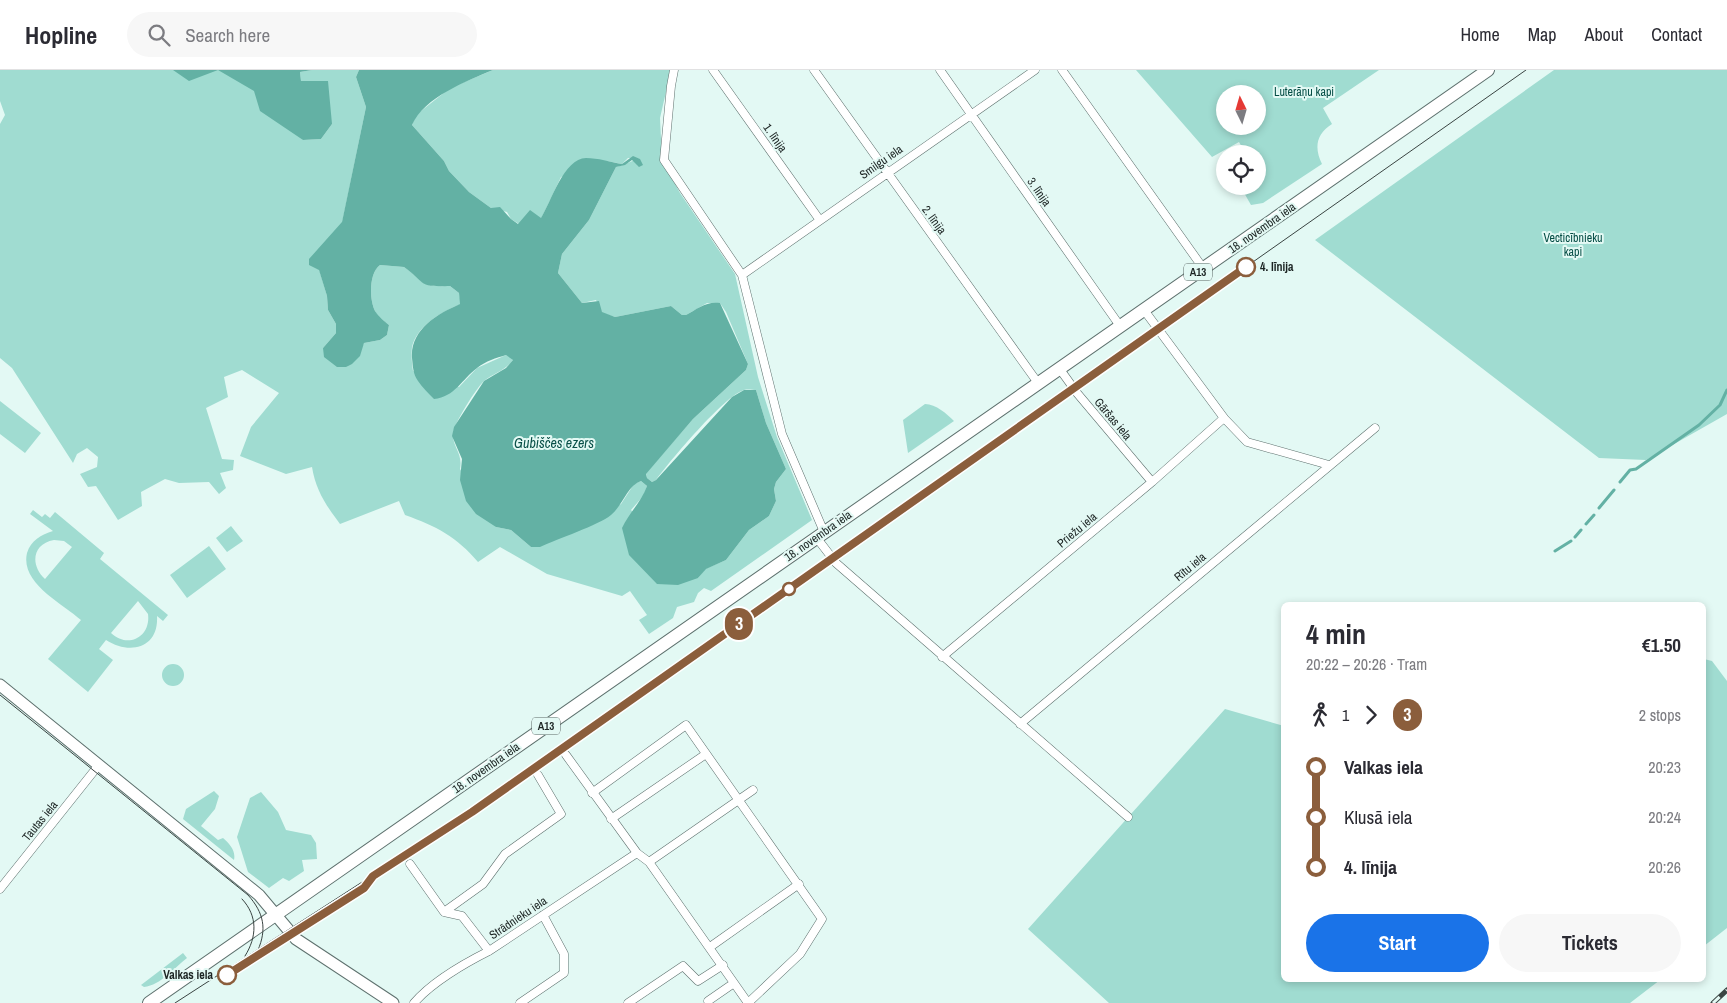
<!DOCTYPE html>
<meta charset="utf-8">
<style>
:root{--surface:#fff;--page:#f7f7f7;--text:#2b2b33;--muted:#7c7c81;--line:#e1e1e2;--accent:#1a73e8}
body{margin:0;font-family:"Archivo Narrow",sans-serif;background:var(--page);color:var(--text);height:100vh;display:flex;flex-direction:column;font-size:19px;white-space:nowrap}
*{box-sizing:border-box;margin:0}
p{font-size:16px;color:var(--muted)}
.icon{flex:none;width:28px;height:28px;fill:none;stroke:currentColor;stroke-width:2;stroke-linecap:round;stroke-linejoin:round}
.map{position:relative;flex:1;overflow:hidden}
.side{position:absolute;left:1281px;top:532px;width:425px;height:380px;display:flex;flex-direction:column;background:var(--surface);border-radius:8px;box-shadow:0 2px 8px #0003}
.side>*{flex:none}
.badge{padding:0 10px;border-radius:16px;font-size:18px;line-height:32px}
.needle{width:32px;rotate:355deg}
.tools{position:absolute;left:1216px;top:15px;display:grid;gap:10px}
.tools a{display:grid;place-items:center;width:50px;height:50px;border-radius:50%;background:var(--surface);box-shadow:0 2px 8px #0003;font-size:25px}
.map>.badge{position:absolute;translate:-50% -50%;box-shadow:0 0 0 2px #fff}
.legs{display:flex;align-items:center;gap:8px;height:55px;padding:0 25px;font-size:16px}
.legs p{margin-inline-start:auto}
.head{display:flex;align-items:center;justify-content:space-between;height:85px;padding:0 25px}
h1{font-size:28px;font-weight:700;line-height:38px}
.button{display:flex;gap:10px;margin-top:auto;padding:10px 25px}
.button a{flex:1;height:58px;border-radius:30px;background:var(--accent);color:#fff;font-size:20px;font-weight:700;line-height:58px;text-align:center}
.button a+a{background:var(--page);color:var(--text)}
ul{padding:0 25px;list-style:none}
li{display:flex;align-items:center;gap:18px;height:50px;font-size:19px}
li i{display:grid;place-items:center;width:8px;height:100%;margin:0 6px;background:currentColor}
li i::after{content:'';width:12px;height:12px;margin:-6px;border:4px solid;border-radius:50%;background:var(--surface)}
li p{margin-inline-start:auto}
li:first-child i{background:linear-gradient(#0000 50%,currentColor 0)}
li:last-child i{background:linear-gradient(currentColor 50%,#0000 0)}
header{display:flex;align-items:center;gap:30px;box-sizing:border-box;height:70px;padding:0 25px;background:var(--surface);border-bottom:1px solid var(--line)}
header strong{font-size:24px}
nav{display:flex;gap:28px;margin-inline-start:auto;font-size:18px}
.search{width:350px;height:45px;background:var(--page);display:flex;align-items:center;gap:12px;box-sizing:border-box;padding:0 18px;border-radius:28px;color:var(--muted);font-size:19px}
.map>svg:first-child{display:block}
</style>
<header>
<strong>Hopline</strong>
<div class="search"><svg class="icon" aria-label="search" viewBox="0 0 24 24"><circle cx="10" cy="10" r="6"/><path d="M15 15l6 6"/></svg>Search here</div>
<nav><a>Home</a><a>Map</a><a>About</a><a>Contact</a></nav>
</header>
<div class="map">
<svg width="1727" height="933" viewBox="0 0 1727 933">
<rect width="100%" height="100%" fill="#e3f9f4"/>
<path fill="#a0dcd1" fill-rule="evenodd" d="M0,0H241L303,70L321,69L332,54L306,53L300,2L312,0H359L356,7L366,37L342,153L319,199L327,226L328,240L336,254V263L323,278L360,281L364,273L380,270L387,265L389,255C384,251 377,246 375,241C369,229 369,203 380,195L404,197C427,213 418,217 450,216L459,223L461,234C441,242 417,256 412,277C411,285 412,294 413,301L459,317L477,298L506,285L511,287L513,290C505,301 494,303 484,311C477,317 452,356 453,365C453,378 463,383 460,399L496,457L511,460L531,477L621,434L634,414L641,411L647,416L644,425L631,440L698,508L705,499L726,490L749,460L769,446L776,431L774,419L776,412L786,399L766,353L756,320C753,320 748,319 744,320C725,325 669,392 656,410L652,412L647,408L646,403L693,349L746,300L748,294L726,242L720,233H707L686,245H682L671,236L615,247L602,243L596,230L582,233L558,203L562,184L589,150L616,97C626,95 631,90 640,89L628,88L622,94L607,91L561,107L541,149L519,154L511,149L507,142L491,138L469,122L449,101L444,91L412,55L416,45L450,18L493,0H671L660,48L662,90L680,123L735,204L758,307L777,367L812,450L711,521L704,518L698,523L694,532L677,537L673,548L649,564L639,550L647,545L630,521L622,526L547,504L500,477L478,492C457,467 436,456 405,445L399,431L340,454C326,435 316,421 312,397L286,404L240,386L251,357L279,323L242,300L224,307L228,327L206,338L222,389L234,390L233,400L220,403L226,418L219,424L209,412L179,413L165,409L141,422L142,436L118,450L96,416L88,417L80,404L97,397L98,387L87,378L77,384L73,393L12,298L0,288V54L5,45L0,31Z
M1136,0H1379L1323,38L1332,54C1316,64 1314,78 1322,94L1263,133L1251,135L1243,121L1250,116H1258V112L1261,109L1258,103V84H1246L1239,72L1212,87ZM1225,24H1258V56H1225Z
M1554,0H1727V344L1646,390L1599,388L1315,170Z
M0,331L41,363L25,383L0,364Z
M925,334C936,334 947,344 954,351L908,383L903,350Z
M33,440L42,447L45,444L50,448L55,442L104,483L100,489L168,545L163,551L157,546C159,579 129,585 106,570L99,579L113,590L88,622L48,589L81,550C62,533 20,513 27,483C31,470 41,465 53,461L30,444ZM54,470L64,471L72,477L45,509C30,495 32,474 54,470ZM138,531L148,544C151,567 128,579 111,563Z
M231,456L243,471L227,482L216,468Z
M209,476L226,499L187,528L170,505Z
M1704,589L1712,591L1727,611V858L1704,876Z
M162 605a11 11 0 1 1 22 0a11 11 0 1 1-22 0Z
M1225,639L1284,656V910H1660L1630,933H1109L1028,859Z
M214,721L219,726L215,739L201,756L218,770L223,768C230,774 236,781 234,790L183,749L186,739Z
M261,722L278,742L286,760L311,765L316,773L317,789L302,790L304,801L289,811L283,808L269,818L248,802L237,767L250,728Z
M183,883L187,888C174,898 161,915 144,917L141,915Z"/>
<path fill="#63b1a4" d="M173,0H312L300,2L301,11H328L332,54L321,69L303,70L260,41L254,21L218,0L189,11Z
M359,0H493C467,11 424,27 412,55L444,91L449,101L469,122L491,138L500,137L511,149L518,154L530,140L541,148C551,132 564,88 586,88C598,88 610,92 622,94L633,86L640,89L643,95L639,97L632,90L625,95L616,97L589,150L562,184L558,203L582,233L599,231L602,242L615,247L671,236L682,245H686C697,239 706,231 720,233L748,294L746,300L693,349L646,404L647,408L652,412L656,410L732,327L744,320H756L766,353L786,399L776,412L774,419L776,431L769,446L749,460L726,490L706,499L698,508L678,515L657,514L629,485L622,458C629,443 642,431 647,416L641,411C627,416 623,435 611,445C599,455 557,469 540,477H531L511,460L496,457L476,444L466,431L460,410L462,389L452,366L454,357L484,311L506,298L513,290L506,285C496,288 486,291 477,298C462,309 455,327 434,329C428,323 422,317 418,311C413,304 413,297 412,288C410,260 437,244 460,234L459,223L450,216C416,217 428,214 404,197L380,195C369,203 369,229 375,241C378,246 384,251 389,255L387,265L380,270L364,273L360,286L352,294L346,297H337L324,287L323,278L336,263V254L328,240L327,226L319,200L309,195V189L342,152L366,37L356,7Z"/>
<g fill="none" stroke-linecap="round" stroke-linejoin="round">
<path stroke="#63b1a4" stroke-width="3" d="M1620,412L1630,400L1636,399L1699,355L1720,335L1727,320
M1599,438L1614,420
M1586,454L1594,445
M1575,467L1581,460
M1555,481L1571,471"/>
<g stroke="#5d706d" stroke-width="9">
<path id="street" d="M674,0L671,16L664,90L742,205L782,364L824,462
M713,0L819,149
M814,0L1038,313
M940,0L1120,256
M1062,0L1203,198
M742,205L1035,0
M1144,240L1224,348L1247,372L1329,395
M1059,298L1077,323L1152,412
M816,467L836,493L1128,747
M942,587L1152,412L1224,348
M1020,654L1375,358
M566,685L637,783L649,792L734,913L708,931
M592,723L686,655L822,849L800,884L748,933
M611,749L706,684
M649,792L753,720
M410,794L444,842L462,846L489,881
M0,819L98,696
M444,842L483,814L505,784L561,744L538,705
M710,877L799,814
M734,913L748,933
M414,933C431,913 465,893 489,881L637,783
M520,933L564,903V884L543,845
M628,933L683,896L698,911L723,895"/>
</g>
<g stroke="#5d706d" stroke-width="13">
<path id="secondary" d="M0,615L259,825L296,869L393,933"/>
</g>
<g stroke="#5d706d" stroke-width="14">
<path id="primary" d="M149,933L1488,0"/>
</g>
<use href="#street" stroke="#fff" stroke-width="8"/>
<use href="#secondary" stroke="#fff" stroke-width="11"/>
<use href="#primary" stroke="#fff" stroke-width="12"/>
<path stroke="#3a4442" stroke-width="1" d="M0,625L248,825C264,843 267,859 258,880
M242,829C258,846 257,867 245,886
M175,933L472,741L1526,0"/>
<g stroke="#3a4442" stroke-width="5">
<path id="rail" d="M1713,933L1727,920"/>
</g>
<use href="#rail" stroke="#e3f9f4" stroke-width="3" stroke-dasharray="9" stroke-linecap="butt"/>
</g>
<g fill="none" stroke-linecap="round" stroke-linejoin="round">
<g stroke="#fff" stroke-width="11">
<path id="line-1" d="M227,905L364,818L373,806L472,742L1246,197"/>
</g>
<use href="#line-1" stroke="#8b5e3c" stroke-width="8"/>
</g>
<g fill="#fff" stroke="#8b5e3c" stroke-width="2.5">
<circle cx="1246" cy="197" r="9"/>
<circle cx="789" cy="519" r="6"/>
<circle cx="227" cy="905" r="9"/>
</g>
<g text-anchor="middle" stroke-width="4" stroke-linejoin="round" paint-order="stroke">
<g fill="#e3f9f4" stroke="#586462" stroke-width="1">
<rect x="1184" y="193.5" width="28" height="17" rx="4"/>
<rect x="532" y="647.5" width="28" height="17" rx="4"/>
</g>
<g font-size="11" font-weight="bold" fill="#1c2423">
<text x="1198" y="206">A13</text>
<text x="546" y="660">A13</text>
</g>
<g font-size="12" fill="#054d45" stroke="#e3f9f4">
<text x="1304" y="26">Luterāņu kapi</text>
<text x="1573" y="172">Vecticībnieku<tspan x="1573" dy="14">kapi</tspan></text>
</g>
<g font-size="12" fill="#1c2423" stroke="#e3f9f4">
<text transform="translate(775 68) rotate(55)" y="4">1. līnija</text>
<text transform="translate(881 92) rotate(-35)" y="4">Smilgu iela</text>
<text transform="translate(1039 122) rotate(55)" y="4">3. līnija</text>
<text transform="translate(934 150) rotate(54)" y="4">2. līnija</text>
<text transform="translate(1262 158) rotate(-35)" y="4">18. novembra iela</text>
<text transform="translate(1113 349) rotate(50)" y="4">Gāršas iela</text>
<text transform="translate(1077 460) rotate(-40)" y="4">Priežu iela</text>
<text transform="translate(818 466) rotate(-35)" y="4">18. novembra iela</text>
<text transform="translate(1190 497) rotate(-40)" y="4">Rītu iela</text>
<text transform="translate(486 698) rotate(-35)" y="4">18. novembra iela</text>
<text transform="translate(40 751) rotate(-51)" y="4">Tautas iela</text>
<text transform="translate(518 848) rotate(-34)" y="4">Strādnieku iela</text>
</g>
<g font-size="12" font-weight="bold" fill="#1c2423" stroke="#e3f9f4" text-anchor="start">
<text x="1260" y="201">4. līnija</text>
<text x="213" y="909" text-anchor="end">Valkas iela</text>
</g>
<g font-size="14" font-style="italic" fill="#095048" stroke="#e3f9f4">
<text x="554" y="378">Gubiščes ezers</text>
</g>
</g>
</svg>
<div class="tools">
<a><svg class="needle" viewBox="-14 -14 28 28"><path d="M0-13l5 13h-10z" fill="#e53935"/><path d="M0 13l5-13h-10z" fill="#7c7c81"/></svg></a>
<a><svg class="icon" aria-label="locate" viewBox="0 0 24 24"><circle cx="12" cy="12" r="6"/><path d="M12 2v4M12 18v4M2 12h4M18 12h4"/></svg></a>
</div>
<b class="badge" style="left:739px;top:554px;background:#8b5e3c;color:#fff">3</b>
<section class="side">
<div class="head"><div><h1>4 min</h1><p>20:22 – 20:26 · Tram</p></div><b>€1.50</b></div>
<div class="legs"><svg class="icon" aria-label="walk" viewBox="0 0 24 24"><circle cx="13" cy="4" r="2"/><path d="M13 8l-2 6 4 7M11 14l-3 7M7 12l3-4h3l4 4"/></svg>1<svg class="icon" aria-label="forward" viewBox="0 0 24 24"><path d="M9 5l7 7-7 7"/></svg><b class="badge" style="background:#8b5e3c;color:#fff">3</b><p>2 stops</p></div>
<ul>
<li><i style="color:#8b5e3c"></i><b>Valkas iela</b><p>20:23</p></li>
<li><i style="color:#8b5e3c"></i><span>Klusā iela</span><p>20:24</p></li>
<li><i style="color:#8b5e3c"></i><b>4. līnija</b><p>20:26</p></li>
</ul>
<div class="button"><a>Start</a><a>Tickets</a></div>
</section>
</div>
